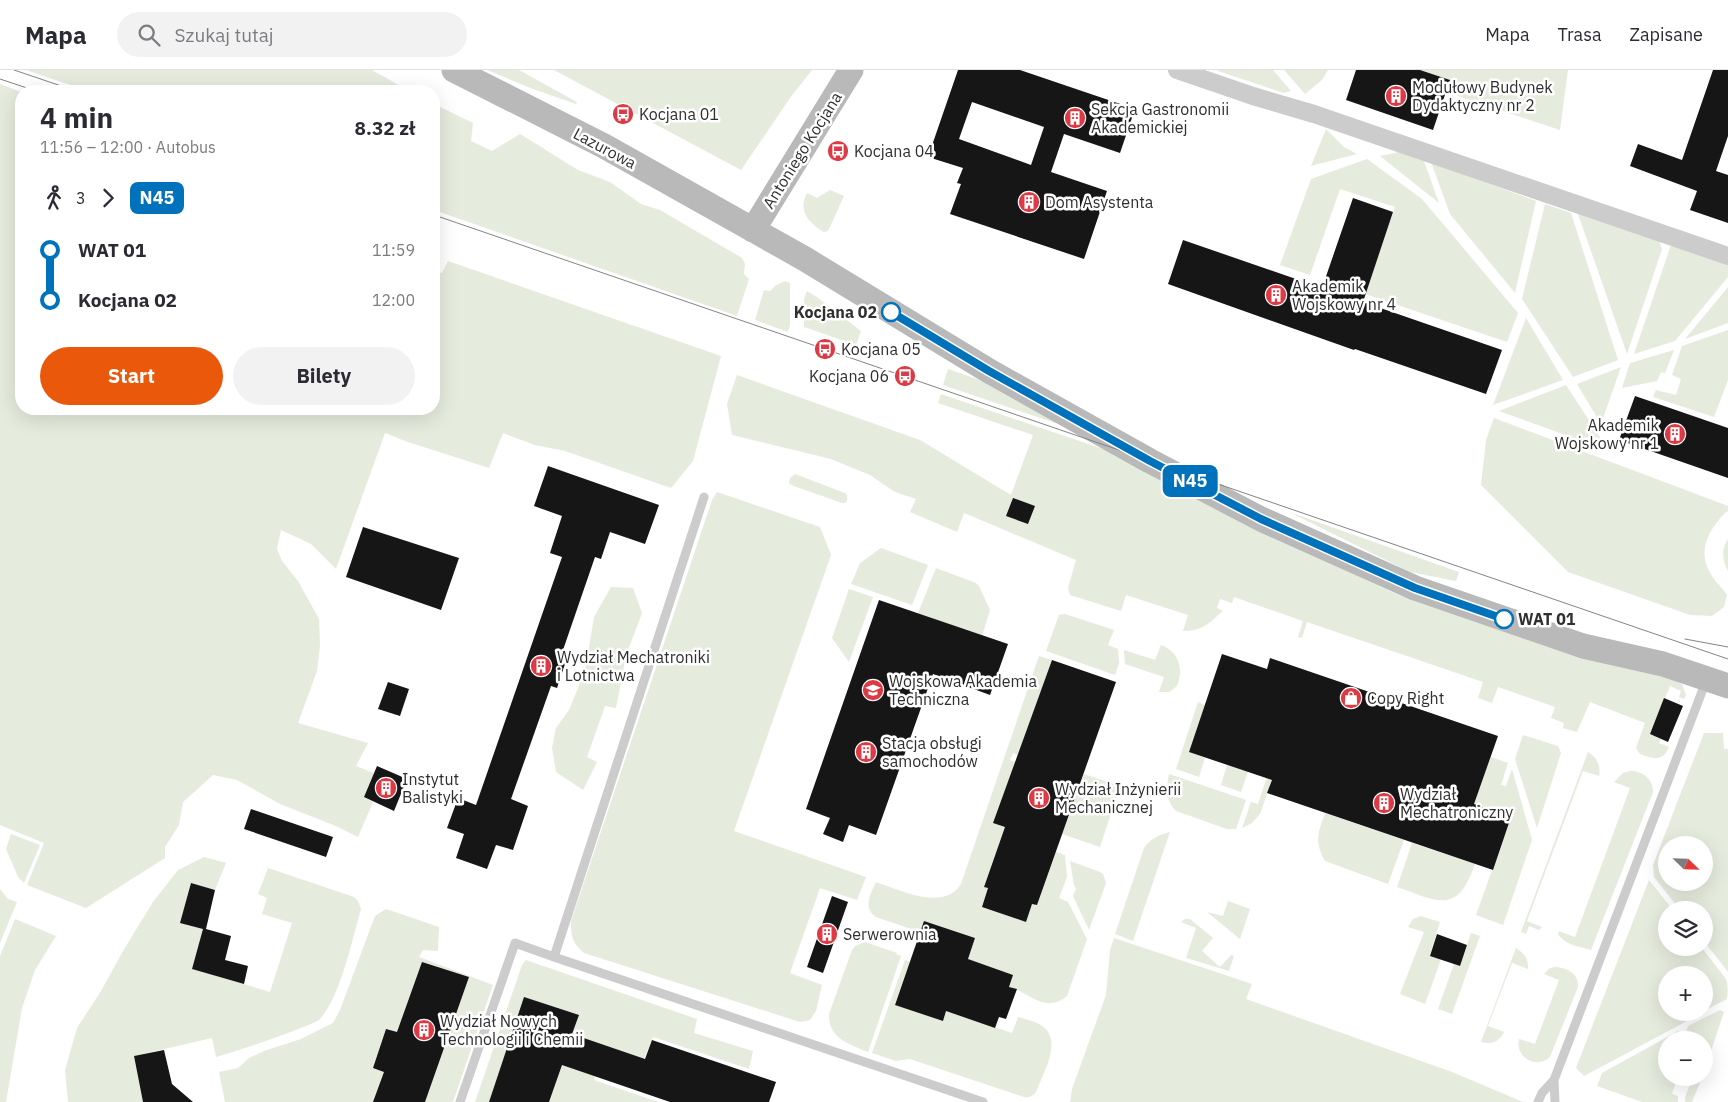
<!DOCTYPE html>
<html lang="pl">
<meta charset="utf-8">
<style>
:root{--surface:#fff;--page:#f2f2f3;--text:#2b2b33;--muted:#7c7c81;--line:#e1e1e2;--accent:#ea580c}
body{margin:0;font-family:"IBM Plex Sans",sans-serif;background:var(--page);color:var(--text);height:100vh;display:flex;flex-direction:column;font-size:19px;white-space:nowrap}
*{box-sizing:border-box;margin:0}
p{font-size:16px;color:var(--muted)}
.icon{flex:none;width:28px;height:28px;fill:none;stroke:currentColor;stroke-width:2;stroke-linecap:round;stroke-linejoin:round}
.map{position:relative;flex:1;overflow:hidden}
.panel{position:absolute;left:15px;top:15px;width:425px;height:330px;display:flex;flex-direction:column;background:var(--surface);border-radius:20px;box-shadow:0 5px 20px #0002}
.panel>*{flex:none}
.badge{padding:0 10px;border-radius:8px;font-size:18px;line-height:32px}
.needle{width:32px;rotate:113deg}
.controls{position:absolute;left:1658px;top:766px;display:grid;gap:10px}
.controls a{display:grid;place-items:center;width:55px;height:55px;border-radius:50%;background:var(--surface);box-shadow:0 5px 20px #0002;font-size:25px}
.map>.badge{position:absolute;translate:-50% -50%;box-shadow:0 0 0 2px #fff}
.legs{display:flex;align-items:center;gap:8px;height:55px;padding:0 25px;font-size:16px}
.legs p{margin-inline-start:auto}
.head{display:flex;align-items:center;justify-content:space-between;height:85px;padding:0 25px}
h1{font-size:28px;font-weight:700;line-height:38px}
.cta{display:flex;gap:10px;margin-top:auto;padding:10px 25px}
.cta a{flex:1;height:58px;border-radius:30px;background:var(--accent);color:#fff;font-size:20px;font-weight:700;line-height:58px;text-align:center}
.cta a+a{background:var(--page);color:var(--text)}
ul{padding:0 25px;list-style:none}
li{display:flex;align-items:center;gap:18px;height:50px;font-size:19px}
li i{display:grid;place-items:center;width:8px;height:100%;margin:0 6px;background:currentColor}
li i::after{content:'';width:12px;height:12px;margin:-6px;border:4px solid;border-radius:50%;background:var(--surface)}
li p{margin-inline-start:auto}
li:first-child i{background:linear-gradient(#0000 50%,currentColor 0)}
li:last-child i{background:linear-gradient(currentColor 50%,#0000 0)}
header{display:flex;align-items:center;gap:30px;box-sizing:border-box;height:70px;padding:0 25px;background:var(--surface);border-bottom:1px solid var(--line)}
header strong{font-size:24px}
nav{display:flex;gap:28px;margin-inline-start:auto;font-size:18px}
.search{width:350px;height:45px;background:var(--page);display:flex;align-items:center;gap:12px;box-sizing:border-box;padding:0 18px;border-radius:28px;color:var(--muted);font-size:19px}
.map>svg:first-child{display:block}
</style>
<header>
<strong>Mapa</strong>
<div class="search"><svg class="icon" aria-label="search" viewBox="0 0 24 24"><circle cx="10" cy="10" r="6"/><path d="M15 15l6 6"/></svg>Szukaj tutaj</div>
<nav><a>Mapa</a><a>Trasa</a><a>Zapisane</a></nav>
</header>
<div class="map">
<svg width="1728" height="1032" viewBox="0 0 1728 1032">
<rect width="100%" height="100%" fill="#fff"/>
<path fill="#e5ebdd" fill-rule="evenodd" d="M26,0H372L409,21H88Z
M487,0H519L577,32L576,34L533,19Z
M554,0H812L790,28L741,100Z
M1219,0H1273L1291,21L1284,23L1218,1Z
M1284,0H1328L1322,10L1305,24Z
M1420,0H1568L1560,60L1446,22Z
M0,14L21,22V339H434V201L442,203L448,191L721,286L693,391L671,418L565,381L535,375L503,363L489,398L405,371L385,363L336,499L311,474L281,460L277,479L282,491L298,511L319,549L320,576L317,601L298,653L368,673L356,696L374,703L364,727L373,732L358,767L336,756L280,734L237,710L213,705L183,732L179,755L165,777V788L86,838L27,815L44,773L0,755Z
M434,34L473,53L471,71L492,81L520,64L578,100L610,112L641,134L660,140L742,188L745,194L744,204L749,209L737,246L434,140Z
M1326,59L1344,77L1357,84L1311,96Z
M1399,82L1424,91L1439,133L1380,86Z
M1367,89L1422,129L1518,243L1507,272L1365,224L1395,137L1340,119L1310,205L1280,195L1311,109Z
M1431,92L1536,131L1515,223L1450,144Z
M830,120L844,126L828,161L824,162C810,154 797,141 807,123L817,128Z
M1545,134L1571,143L1618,290L1573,307L1522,229Z
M1578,144L1659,171L1662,179L1627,284Z
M1671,175L1728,195V207L1675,271L1634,284Z
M785,211L790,213V255L788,262L755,250L764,220L770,221L775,216Z
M1728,217V253L1685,269Z
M807,221L818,228L861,261L856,275L804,257V229Z
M1526,248L1563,310L1493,335Z
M1728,260V310L1714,347L1653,327L1656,320L1676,325L1681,309L1672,305L1682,276Z
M1674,280L1665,303L1661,302L1657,311L1622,318L1630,293Z
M1621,297L1601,354L1577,314Z
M948,299L977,309L1064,356L943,315Z
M737,305L920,370L1011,425L1033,365L938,333L941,324L1109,381L1209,436L1396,524L1571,585L1667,607L1682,614L1686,625L1684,629L1679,627L1681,621L1670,616L1650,664L1661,669L1659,673L1669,677C1663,692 1653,689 1640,684L1636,678L1645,653L1590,632L1577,662L1563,658L1564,653L1551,648L1555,637L1498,617L1492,633L1478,628L1483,612L1307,552L1302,568L1298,567L1303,551L1234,527L1232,533L1220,529L1217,538L1223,541C1209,553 1203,561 1183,561L1188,545L1126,525L1121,541L1070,525L1068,518L1076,490L964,443L957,462L910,442L916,429L895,422L870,405L831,389L732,365L727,334Z
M1566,315L1605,375L1604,379L1499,341Z
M1494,348L1728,436V441L1725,443C1708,461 1696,482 1712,506C1716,513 1723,518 1727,525L1724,537L1712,546L1690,545L1568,502L1481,415L1486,370Z
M795,404L845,423L847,425V431L845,433H842L791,415L789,413L790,408Z
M717,422L820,457L831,485L734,761L866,807L857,830L820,818L790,903L822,915L816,941L810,950L800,952L584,883C572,872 571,867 571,851L712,430Z
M1289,442L1459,502L1456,511L1410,502Z
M1728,469V501C1722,491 1721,479 1728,469Z
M881,478L928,495L912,535L851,514L860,493Z
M936,498L976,513L979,516L990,540L982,566L918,543Z
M611,517L633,518L642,543L626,586L616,638L605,636L587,687L597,692L583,720L556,702L552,678L556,658L569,640L585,601L594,547Z
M849,519L873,527L849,592L832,568Z
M1065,544L1114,560L1108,575L1118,579L1119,593L1115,605L1046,581L1059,545Z
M1161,575C1179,582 1184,599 1177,616L1169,622H1159L1164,607L1125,594L1124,580L1155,590Z
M1039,586L1052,590L1018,685L1013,683L1010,690L1015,692L994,753L1005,757L984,816L988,818L982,837L1026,852L1032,834L1037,835L1056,782L1065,785L1067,807L1059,828L1068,832L1087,869L1067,926C1045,944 1030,923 1009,917L1013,905L968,889L975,868L924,851L920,862L876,847C862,838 871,823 876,812C900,820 944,842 961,814Z
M1198,632L1205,635L1189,682L1205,688L1199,707L1176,699Z
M1267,634L1483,708L1491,687L1508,693L1501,715L1506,716L1512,699L1532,770L1503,855L1476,845L1511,747L1316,680L1267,647L1241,722L1221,715L1227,695L1245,701Z
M1704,663H1723L1724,679H1728V902L1704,871V840H1680L1654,807L1653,795ZM1666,775H1704V812H1666Z
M1281,664L1286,670L1260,744L1252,753L1242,758L1251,732L1258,734Z
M1523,665L1558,676L1561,683L1537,758L1515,689Z
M1588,682C1597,687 1601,696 1599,706L1583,701L1527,851L1542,857L1539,860L1529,856L1526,864L1521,862Z
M1630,701C1643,701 1653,709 1653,722L1591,880C1579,876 1566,876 1558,864L1559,861L1575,867L1630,718L1614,712L1623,703Z
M1084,704L1120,716L1100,777L1062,764Z
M1169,704L1246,730L1236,759H1227L1176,741C1166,731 1166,717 1169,704Z
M1325,743L1404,770L1388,814L1325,791C1314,771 1318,763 1325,743Z
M1170,762L1133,871L1115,864L1144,778C1151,768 1159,765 1170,762Z
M11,764L40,775L24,813L18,807L6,779Z
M1412,773L1475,794C1457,846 1438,831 1397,817Z
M204,787L226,793L215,820L192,814L204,858L193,899L270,922L292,853L262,844L267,828L258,824L268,798L354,827L358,831L361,839C352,870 341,925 320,949C315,955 229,984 216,987L212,968L134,986L143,1032H68L65,1000L77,958L101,921L123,881L153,832L178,800Z
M1070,791L1100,802L1103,804L1106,813L1089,860L1073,826L1076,819L1074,815Z
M1649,810L1673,840H1666V878H1702L1726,909C1728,915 1728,923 1727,929L1704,941V905H1666V942L1702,943L1584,1006L1576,998Z
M0,819L8,829L17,832L0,873Z
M1228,831L1250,839L1240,869L1207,842L1223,846Z
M386,839L439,857L438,881L423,880L419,887L493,915L453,1032H225L219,1002L238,998L249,988L264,981L301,969L333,953L340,940L375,846Z
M1421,846L1440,852L1430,885L1441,889L1425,934L1400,924L1424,862L1408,857L1413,849Z
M15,849L56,866L35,900L22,938L6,1032H0V886Z
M1185,849H1190L1213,868L1202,881L1220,897L1231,885L1234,886L1229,901L1186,888L1196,858L1181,852Z
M1471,863L1480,866L1452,944L1438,939L1454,894L1460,896Z
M1114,868L1252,914L1246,929L1452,1002L1523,1032H1070L1072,1019L1106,925L1110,880Z
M865,872L897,883L896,884L901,886L868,982C849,974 828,968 829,944L852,880L855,876Z
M1516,878C1524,883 1529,889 1528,899L1512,893L1488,956L1504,962C1499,972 1491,975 1481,972Z
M526,890L697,949L694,963L753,981L749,999L653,967L643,991L603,979L594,1010L658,1032H475L522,895Z
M905,890L910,892L895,934L946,941L1012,963L1018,947C1024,949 1031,950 1037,953C1066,966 1044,1001 1036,1022C1033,1026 1029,1028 1024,1027L910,989L896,991L872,983Z
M1555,897C1567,898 1579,903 1578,917L1550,987C1536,1000 1515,987 1519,969L1535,974L1559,910L1544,904L1550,898Z
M1720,940L1724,942L1704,1002V970H1687L1686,962L1688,956Z
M1678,961L1681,963L1682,970H1666V1008H1677L1672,1024L1678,1026V1032H1642L1597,1016L1602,1003Z
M1692,1008H1702L1692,1032H1685V1028Z"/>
<path fill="#161616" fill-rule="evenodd" d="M958,0H1020L1135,39L1120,83L1064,64L1051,102L1107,121L1084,189L950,144L961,114L957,113L963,98L928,87ZM972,32L1044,57L1031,95L959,69Z
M1356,0H1420L1450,10L1433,60L1346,30Z
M1713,0H1728V66L1716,101L1728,105V153L1690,140L1697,121L1630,96L1638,74L1682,90Z
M1353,128L1393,142L1363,232L1502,280L1486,324L1355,279L1354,280L1168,214L1183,170L1322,218Z
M1635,326L1728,358V408L1619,370Z
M548,396L659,435L645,474L610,462L601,489L595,487L563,580L569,582L557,618L551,616L511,729L528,736L513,780L496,775L487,799L456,788L464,764L447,758L458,728L476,735L562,487L550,483L562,446L534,436Z
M1013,428L1035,436L1028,454L1006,446Z
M363,457L459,488L441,540L346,507Z
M879,530L1008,574L990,625L933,604L876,765L849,755L843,772L823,764L830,748L806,739Z
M1222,584L1267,599L1270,588L1498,666L1474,734L1511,747L1493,800L1267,723L1272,710L1189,682Z
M1052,590L1116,612L1037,835L1032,834L1026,852L982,837L988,818L984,817L1005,757L993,753Z
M388,612L409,619L400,646L378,639Z
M1664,628L1683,636L1668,672L1650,664Z
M377,696L407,709L394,741L364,727Z
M251,739L333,767L326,787L244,759Z
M191,813L215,820L206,859L231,866L225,890L248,896L244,914L192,899L203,859L180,853Z
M832,826L848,832L823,903L807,897Z
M924,851L975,868L968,889L1013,905L1009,917L1017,919L1006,949L999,947L995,958L946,941L943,951L895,935Z
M1437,864L1467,875L1460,896L1430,886Z
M422,892L469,907L425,1032H373L384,1002L373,998L386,959L397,962Z
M524,927L579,945L572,964L645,989L652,970L776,1012L769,1032H670L562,995L549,1032H489Z
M164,980L172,1014L193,1032H143L134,986Z"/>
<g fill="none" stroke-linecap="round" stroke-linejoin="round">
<path stroke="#ccc" stroke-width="9" d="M554,887L704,427
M460,1032L515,873L554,887L983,1032
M1538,1032L1542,1023L1554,1010
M1555,1032L1554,1010L1706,611"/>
<path stroke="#ccc" stroke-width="18" d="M1177,0L1253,26L1314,44L1728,186"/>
<path stroke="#b9b9b9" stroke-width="25" d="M454,0L604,76L805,189L989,301L1150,391L1261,449L1415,518L1583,576L1663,594L1728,616
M753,160L851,0"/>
<path stroke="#848484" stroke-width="1" d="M14,0L76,21
M0,9L36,21
M434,145L1728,589
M1685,569L1728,577"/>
</g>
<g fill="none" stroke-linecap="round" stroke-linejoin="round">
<g stroke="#fff" stroke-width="11">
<path id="line-1" d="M891,242L989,301L1150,391L1261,449L1415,518L1504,549"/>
</g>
<use href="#line-1" stroke="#0072bc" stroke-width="8"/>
</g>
<defs>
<g id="building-disc" transform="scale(1.125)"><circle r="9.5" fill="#dc3a44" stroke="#fff"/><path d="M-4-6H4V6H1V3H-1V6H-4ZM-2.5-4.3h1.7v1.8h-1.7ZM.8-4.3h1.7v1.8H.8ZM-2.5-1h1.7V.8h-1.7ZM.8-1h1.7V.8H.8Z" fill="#fff"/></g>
<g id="bus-disc" transform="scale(1.125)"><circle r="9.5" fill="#dc3a44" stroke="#fff"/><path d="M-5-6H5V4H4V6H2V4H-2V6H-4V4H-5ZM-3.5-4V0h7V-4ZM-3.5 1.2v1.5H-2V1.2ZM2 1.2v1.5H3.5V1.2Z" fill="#fff"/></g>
<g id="university-disc" transform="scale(1.125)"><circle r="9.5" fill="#dc3a44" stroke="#fff"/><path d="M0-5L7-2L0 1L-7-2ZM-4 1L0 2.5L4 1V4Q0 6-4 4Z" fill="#fff"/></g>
<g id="shop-disc" transform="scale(1.125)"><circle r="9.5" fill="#dc3a44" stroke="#fff"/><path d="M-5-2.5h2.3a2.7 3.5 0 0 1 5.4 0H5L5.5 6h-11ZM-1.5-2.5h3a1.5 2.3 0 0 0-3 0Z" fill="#fff"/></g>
</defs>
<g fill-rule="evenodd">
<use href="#building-disc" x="1396" y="26"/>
<use href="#bus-disc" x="623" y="44"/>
<use href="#building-disc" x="1075" y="48"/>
<use href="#bus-disc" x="838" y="81"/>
<use href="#building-disc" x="1029" y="132"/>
<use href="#building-disc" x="1276" y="225"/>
<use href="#bus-disc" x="825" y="279"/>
<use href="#bus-disc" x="905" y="306"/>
<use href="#building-disc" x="1675" y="364"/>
<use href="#building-disc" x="541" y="596"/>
<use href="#university-disc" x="873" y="620"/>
<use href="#shop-disc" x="1351" y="628"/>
<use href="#building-disc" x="866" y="682"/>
<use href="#building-disc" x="386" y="718"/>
<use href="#building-disc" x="1039" y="728"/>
<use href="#building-disc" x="1384" y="733"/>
<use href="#building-disc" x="827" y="864"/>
<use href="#building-disc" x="424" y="960"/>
</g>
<g fill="#fff" stroke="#0072bc" stroke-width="2.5">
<circle cx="891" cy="242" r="9"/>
<circle cx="1504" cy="549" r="9"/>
</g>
<g text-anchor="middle" stroke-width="5" stroke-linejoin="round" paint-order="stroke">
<g font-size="16" fill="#2f2f2f" stroke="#fff" text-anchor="start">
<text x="1412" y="23">Modułowy Budynek<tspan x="1412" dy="18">Dydaktyczny nr 2</tspan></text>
<text x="1091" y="45">Sekcja Gastronomii<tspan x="1091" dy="18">Akademickiej</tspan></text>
<text x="639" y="50">Kocjana 01</text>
<text x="854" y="87">Kocjana 04</text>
<text x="1045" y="138">Dom Asystenta</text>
<text x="1292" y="222">Akademik<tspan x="1292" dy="18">Wojskowy nr 4</tspan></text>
<text x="841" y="285">Kocjana 05</text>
<text x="889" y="312" text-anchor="end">Kocjana 06</text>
<text x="1659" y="361" text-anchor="end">Akademik<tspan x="1659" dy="18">Wojskowy nr 1</tspan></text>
<text x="557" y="593">Wydział Mechatroniki<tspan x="557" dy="18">i Lotnictwa</tspan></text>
<text x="889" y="617">Wojskowa Akademia<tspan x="889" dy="18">Techniczna</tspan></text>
<text x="1367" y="634">Copy Right</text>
<text x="882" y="679">Stacja obsługi<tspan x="882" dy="18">samochodów</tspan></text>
<text x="402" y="715">Instytut<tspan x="402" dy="18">Balistyki</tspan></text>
<text x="1055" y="725">Wydział Inżynierii<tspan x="1055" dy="18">Mechanicznej</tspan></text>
<text x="1400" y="730">Wydział<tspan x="1400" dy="18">Mechatroniczny</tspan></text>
<text x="843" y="870">Serwerownia</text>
<text x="440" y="957">Wydział Nowych<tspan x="440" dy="18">Technologii i Chemii</tspan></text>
</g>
<g font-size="16" fill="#2f2f2f" stroke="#fff">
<text transform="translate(605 78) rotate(28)" y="6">Lazurowa</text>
<text transform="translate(802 80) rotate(-58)" y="6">Antoniego Kocjana</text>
</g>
<g font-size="16" font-weight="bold" fill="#2f2f2f" stroke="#fff" text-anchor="end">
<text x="877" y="248">Kocjana 02</text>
<text x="1518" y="555" text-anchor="start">WAT 01</text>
</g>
</g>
</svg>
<div class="controls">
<a><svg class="needle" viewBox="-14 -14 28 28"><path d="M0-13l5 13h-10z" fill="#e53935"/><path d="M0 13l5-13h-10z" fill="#7c7c81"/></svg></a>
<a><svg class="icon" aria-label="layers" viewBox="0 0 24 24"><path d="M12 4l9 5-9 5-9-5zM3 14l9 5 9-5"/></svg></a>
<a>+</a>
<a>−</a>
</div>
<b class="badge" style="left:1190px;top:411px;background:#0072bc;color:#fff">N45</b>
<section class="panel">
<div class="head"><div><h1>4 min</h1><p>11:56 – 12:00 · Autobus</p></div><b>8.32 zł</b></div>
<div class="legs"><svg class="icon" aria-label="walk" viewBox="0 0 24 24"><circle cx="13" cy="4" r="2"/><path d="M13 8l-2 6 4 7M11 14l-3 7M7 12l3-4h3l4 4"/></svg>3<svg class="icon" aria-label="forward" viewBox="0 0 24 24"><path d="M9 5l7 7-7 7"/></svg><b class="badge" style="background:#0072bc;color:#fff">N45</b></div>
<ul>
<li><i style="color:#0072bc"></i><b>WAT 01</b><p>11:59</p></li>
<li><i style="color:#0072bc"></i><b>Kocjana 02</b><p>12:00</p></li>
</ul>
<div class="cta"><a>Start</a><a>Bilety</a></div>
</section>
</div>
